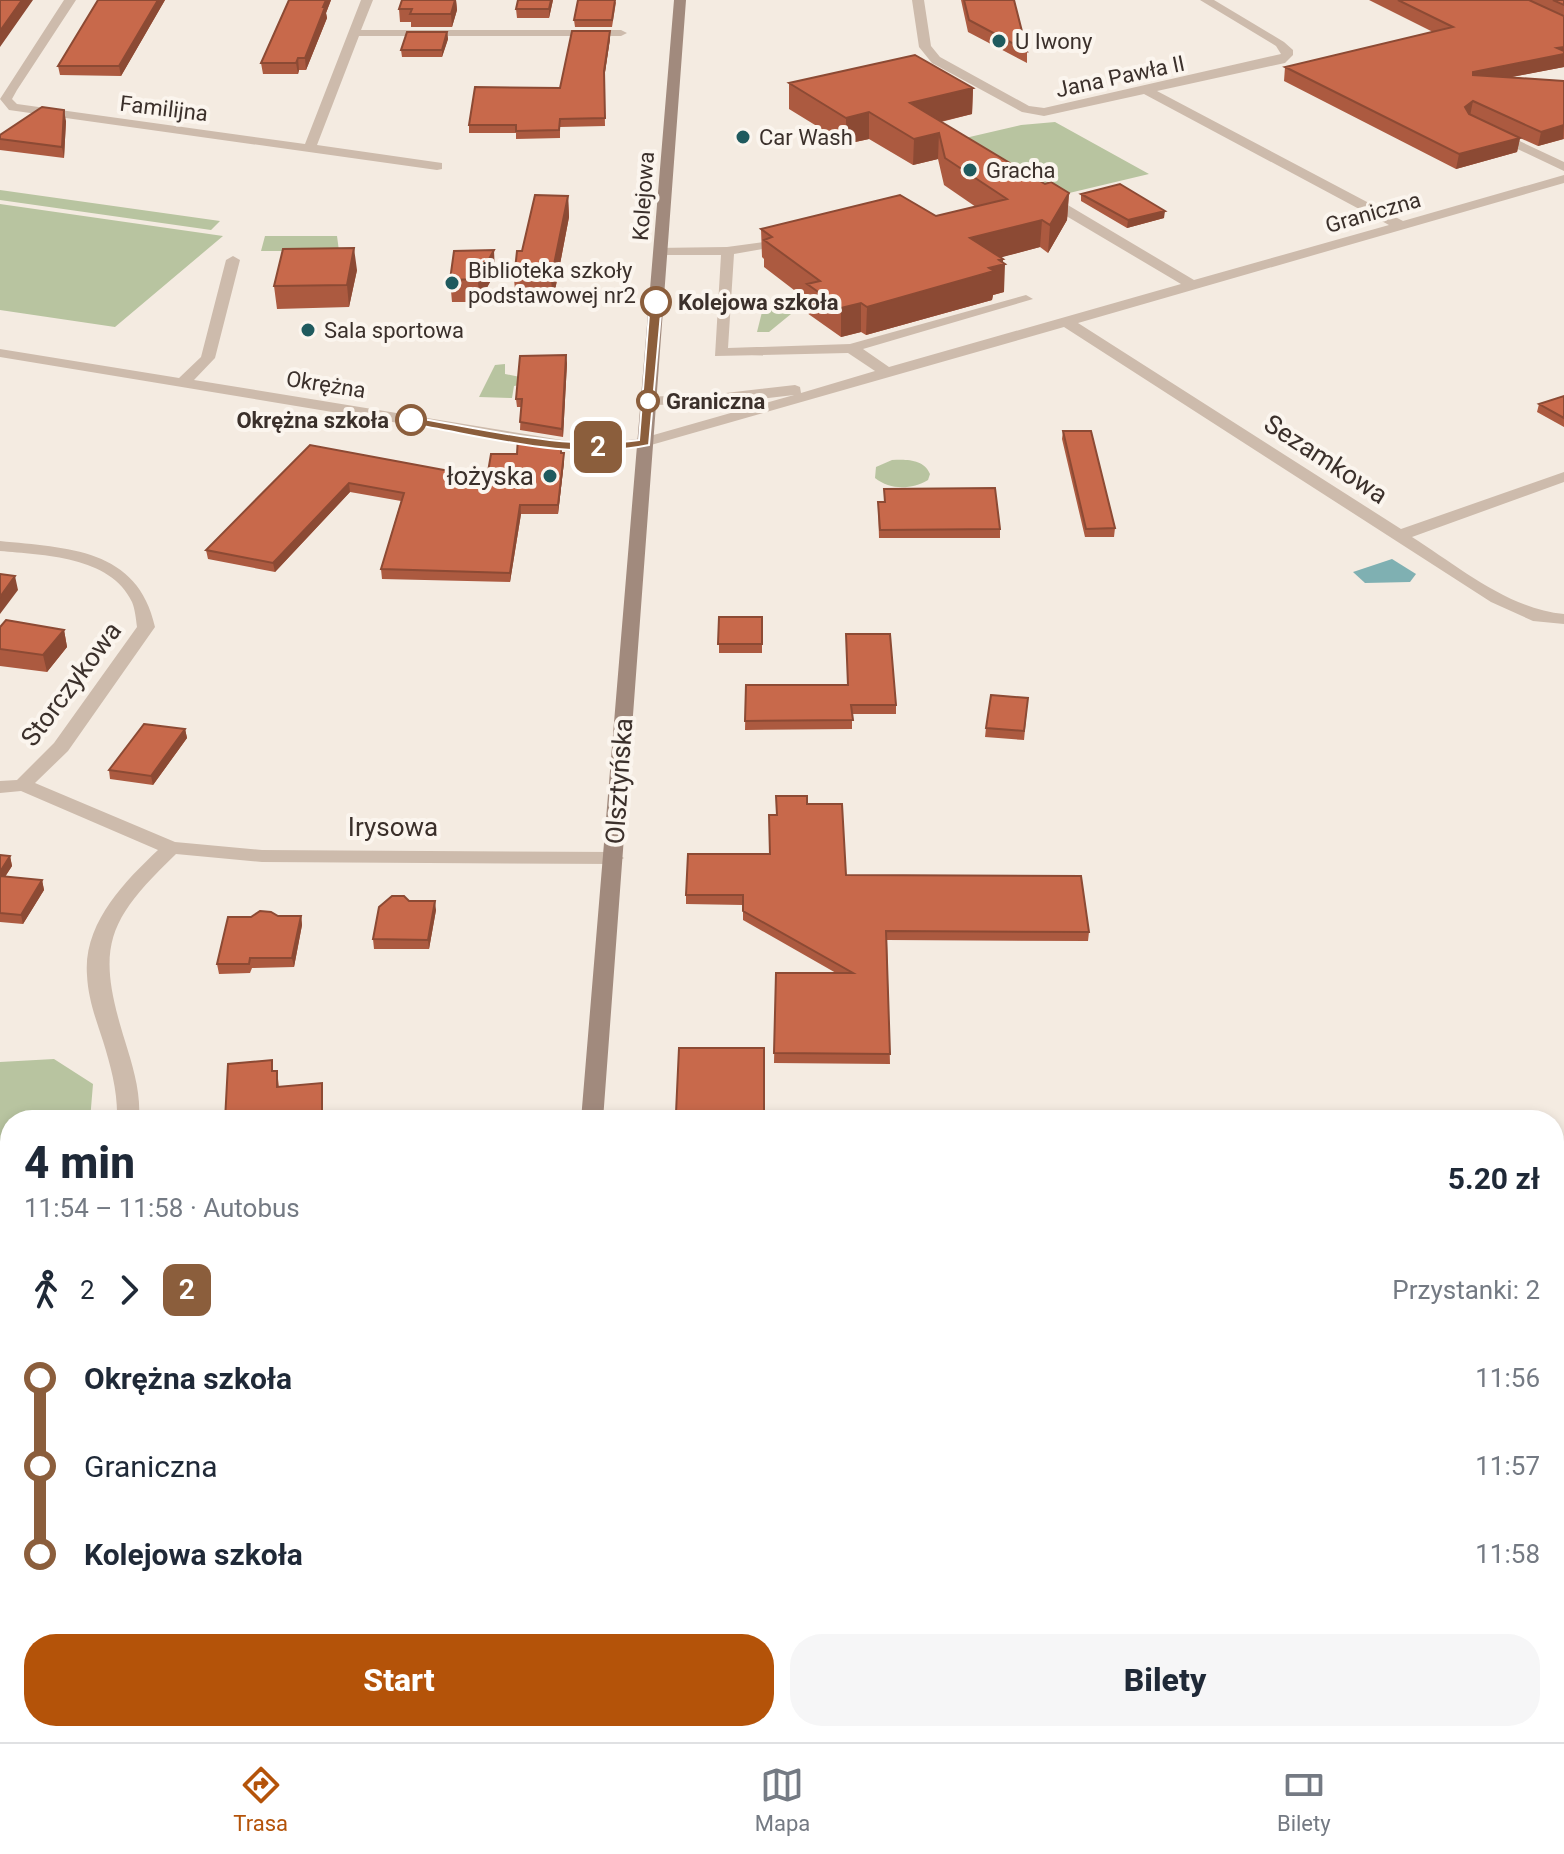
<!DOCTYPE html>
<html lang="pl">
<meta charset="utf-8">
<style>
:root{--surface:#fff;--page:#f6f6f7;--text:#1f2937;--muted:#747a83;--line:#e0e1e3;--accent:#b45309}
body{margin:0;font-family:Roboto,sans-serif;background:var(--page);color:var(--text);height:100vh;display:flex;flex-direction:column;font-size:30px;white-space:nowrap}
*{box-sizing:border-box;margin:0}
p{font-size:26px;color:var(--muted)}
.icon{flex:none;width:44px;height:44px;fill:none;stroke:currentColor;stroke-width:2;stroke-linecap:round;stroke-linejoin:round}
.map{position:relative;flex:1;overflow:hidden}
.sheet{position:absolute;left:0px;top:1110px;width:1564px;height:632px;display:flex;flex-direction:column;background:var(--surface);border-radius:32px 32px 0 0;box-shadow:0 4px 12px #0003}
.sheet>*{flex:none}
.badge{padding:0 16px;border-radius:12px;font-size:28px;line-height:52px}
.map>.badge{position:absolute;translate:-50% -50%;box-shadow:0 0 0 4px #fff}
.legs{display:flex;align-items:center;gap:12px;height:88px;padding:0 24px;font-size:26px}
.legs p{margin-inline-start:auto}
.summary{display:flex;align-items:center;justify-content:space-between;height:136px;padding:0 24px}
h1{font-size:44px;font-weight:800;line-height:60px}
.cta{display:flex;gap:16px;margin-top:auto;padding:16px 24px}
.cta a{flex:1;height:92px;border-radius:32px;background:var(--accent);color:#fff;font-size:32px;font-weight:800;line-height:92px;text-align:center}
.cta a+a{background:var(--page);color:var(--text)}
ul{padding:0 24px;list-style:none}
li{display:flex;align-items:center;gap:28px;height:88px;font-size:30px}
li i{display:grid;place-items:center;width:12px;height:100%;margin:0 10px;background:currentColor}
li i::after{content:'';width:20px;height:20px;margin:-10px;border:6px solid;border-radius:50%;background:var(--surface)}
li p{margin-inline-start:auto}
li:first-child i{background:linear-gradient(#0000 50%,currentColor 0)}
li:last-child i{background:linear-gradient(currentColor 50%,#0000 0)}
.tabs{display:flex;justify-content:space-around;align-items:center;height:112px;border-top:2px solid var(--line);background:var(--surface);font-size:22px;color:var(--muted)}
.tabs a{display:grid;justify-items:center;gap:4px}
.tabs .on{color:var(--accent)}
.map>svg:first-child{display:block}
</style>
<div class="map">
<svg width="1564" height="1742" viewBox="0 0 1564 1742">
<rect width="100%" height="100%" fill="#f4ebe1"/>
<path fill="#b8c4a0" d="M1055,122L1149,174L1044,199L948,142L1021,125Z
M0,190L220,221L211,230L0,200Z
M0,204L223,236L115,327L0,310Z
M265,236H337L339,251H261Z
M784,295L802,305L769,332H757L763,308L759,304Z
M505,364V374L520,377V385L514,386L512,398L479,397L495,365Z
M892,460C906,459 924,459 930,474L928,480C911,490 890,490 875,478L876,467Z
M54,1059L93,1084L90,1120H10V1232L0,1236V1062Z"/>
<path fill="#7fb0b2" d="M1392,559L1416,574L1410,582L1365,583L1353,572Z"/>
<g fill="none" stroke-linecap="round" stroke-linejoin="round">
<path fill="#cdbbac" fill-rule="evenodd" d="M64,0H76L17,90L12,99L17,104L305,144L361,0H373L361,30H621L627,33L621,36H359L317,145L442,163V169L437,170L9,110L0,99Z
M912,0H924L931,46L940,57L1029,106L1044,108L1281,54L1276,46L1200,0H1214L1284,42L1293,50V55L1285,63L1157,91L1403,221L1564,175V183L1078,323L1401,529L1564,472V482L1412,537C1458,566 1508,609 1564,614V624L1533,621L1491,602L1064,327L651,445L607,453L568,451L0,357V349L179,378L201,357L226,260L233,256L240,260L215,358L194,380L568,441L607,443L643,438L794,395L717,404L648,405L640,400L643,397L717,394L795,385L800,387L801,393L875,371L848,353L715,356L721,255H660L655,254V248L727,247L792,238V244L734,254L728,348L850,344L1026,295L1033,299L863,349L889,367L1181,284L1046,204V198H1056L1194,280L1389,225L1144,94L1044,116L1022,112L932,63L919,47Z
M1496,130L1564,162V171L1492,137L1490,134Z
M0,541C67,548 138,548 155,627L68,751L35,783L175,842L262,850L614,852L624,858L614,864L262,862L176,854C105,922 96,948 125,1041C133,1067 141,1092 139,1120H117C118,1092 111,1067 103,1041C96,1020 88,998 87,975C83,924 124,882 158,850L21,791L0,793V781L17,780L54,743L137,627C136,619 135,609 132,602C111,556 42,555 0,551Z
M10,1304V1327L0,1331V1308Z"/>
<path fill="#a18a7d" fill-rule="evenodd" d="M674,0H686L603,1120H581Z
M342,1732H373L368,1742H337Z
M558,1732H586L588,1742H560Z"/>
</g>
<path fill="#ac5a40" d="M98,0H165L121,76L60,75L58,66Z
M289,0H331L326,13L327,18L306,70H299L298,74H263L261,63Z
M402,0H456L457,10L452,27H411V22H400L399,9Z
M553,0L549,18H517L516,9Z
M961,0H1014L1027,51V63L968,32Z
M1369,0H1564V67L1511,77L1564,81V139L1538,146L1520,138L1517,152L1456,169L1284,81L1285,67L1433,32Z
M616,2L612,27H575L574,20Z
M447,32L448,39L442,57H402L401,50Z
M610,39L604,79L605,126L560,127V138L516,139V133H469V125L560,88Z
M789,83L973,88L972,114L941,122L1045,184L1069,193L1067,220L1048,253L1040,247L1001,257L1003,259L1004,292L993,295L992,300L866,335L861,332L841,337L807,313V300L764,267V259L762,257L761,229L936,216L976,207L944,185L938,159L913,165L869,139L846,144L789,109Z
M66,121L64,158L0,150V135Z
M1081,194L1164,218L1127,228L1081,201Z
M568,196L569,217L553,301H516L514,279L522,251Z
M357,270L349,307L277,309L274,286Z
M495,273L479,302H452L450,280Z
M567,363L563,437L520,430L521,407H517L516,399Z
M1564,396V427L1537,412L1539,404Z
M1063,431L1115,528L1114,537H1085L1062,439Z
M310,445L487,478L564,453V462L558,514H521L510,582L382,579L381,569L401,501L350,492L275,572L208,559L206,550Z
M884,489L1000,529V538H879L878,502H884Z
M719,617H762V653H719Z
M0,627L64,630L67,647L47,672L0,666Z
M746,685L896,705V714H852V729L745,730Z
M1028,698L1024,740L985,737L986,728Z
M185,729L187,738L153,785L110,779L109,770Z
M807,804L846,875L1089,932L1088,941L887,940L890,1064L774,1063L776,973H836L743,920V905L686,904V895L770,854L776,815Z
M0,855L10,856L12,866L5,877L42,880L44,890L23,924L0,922Z
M409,901L436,910L429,949H374L373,939Z
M278,916H301L302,925L294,967L252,968L250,973L219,974L217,964Z
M764,1048V1120H676V1113Z
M274,1071H277L279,1087L322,1083L323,1093V1120H225Z"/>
<path fill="#8c4a34" d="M22,0H33L0,47V31Z
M158,0H165L121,76L119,66Z
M326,0H331L326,13L327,18L306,70L305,58Z
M455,0H456L457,10L452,27L451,14Z
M551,0H553L549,18V9Z
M610,31V39L604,79L605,126L604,71Z
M447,32L448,39L442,57V50Z
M1564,47V67L1471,85L1473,72Z
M298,58L299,70L298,74L296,63Z
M973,88L972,114L909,129L910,103Z
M1473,101L1470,116L1465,107Z
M64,110L66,121L64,158L62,147Z
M869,112V139L846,144V118Z
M1564,125L1563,139L1538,146L1541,132Z
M939,133L938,159L913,165L914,139Z
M1520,138L1517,152L1456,169L1459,154Z
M1069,193L1067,220L1048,253L1050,225Z
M568,196L569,217L553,301L551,279Z
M1165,211L1164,218L1127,228L1128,220Z
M1042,220L1040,247L969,266L970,238Z
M354,248L357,270L349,307L347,285Z
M494,250L495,273L479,302L478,279Z
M1003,259V265L1005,264L1004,292L993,295L992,300L866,335L867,307L989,268L999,260Z
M861,303V332L841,337V308Z
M566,355L567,363L563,437L562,429Z
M564,453V462L558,514V505Z
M349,483L350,492L275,572L273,563Z
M520,505L521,514L510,582V573Z
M15,576L18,590L0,614V597Z
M64,630L67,647L47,672L43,655Z
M185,729L187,738L153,785L151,776Z
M10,856L12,866L0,884V872Z
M42,880L44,890L23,924L21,915Z
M435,901L436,910L429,949L428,940Z
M301,916L302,925L294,967L292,958Z
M322,1083L323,1093V1120L322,1117Z
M26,1732H54V1733L43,1742H14Z"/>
<path fill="#c8694b" stroke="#8c4a34" stroke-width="2" d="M0,0H22L0,31Z
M98,0H158L119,66H58Z
M289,0H326L323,7H325L305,58H298L296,63H261Z
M402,0H455L451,14H410L412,9H399Z
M518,0H551L549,9H516Z
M578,0H615L612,20H574Z
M964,0H1014L1027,51L969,20Z
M1398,0H1529L1564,16V47L1557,48L1564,51V54L1473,72V75L1564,81V125L1541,132L1473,101L1465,107L1469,114L1520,138L1459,154L1285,67L1453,27Z
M1553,0H1564V5Z
M572,31H610L604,71L605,118L560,119L559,130L516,131V125H469L475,87L560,88Z
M407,32H447L442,50H401Z
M915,55L973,88L910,103L1045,184L1051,182L1069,193L1050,225L1042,220L970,238L1003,259L999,260L1005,264L989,268L994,271L867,307L861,303L841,308L807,284L820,281L764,240L772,237L761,229L900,195L936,216L1007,199L945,158L939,133L914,139L869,112L846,118L789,83Z
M42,107L64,110L62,147L0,139V135Z
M1120,184L1165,211L1128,220L1081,194Z
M535,195L568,196L551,279H514L517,251H522Z
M354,248L347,285L274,286L283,249Z
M494,250L478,279L450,280L454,251Z
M566,355L562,429L520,422L522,399H516L520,356Z
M1564,396V418L1539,404Z
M1063,431H1091L1115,528L1086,529Z
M518,437L561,444V453H564L558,505H520L510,573L381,569L404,493L349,483L273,563L206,550L310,445L487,478L491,454H517Z
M995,488L1000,529L880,530L878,502H885L884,489Z
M0,574L15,576L0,597Z
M719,617H762V644H718Z
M6,620L64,630L43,655L0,649V627Z
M846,634H890L896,705H851L853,720L745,721L746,685H848Z
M991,695L1028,698L1024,731L986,728Z
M144,724L185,729L151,776L109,770Z
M776,796H807V804H842L846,875L1081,876L1089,932L886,931L890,1054L774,1053L776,973H853L743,911V895H686L688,854H770L769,815H777Z
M0,855L10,856L0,872Z
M0,876L42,880L21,915L0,913Z
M392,896H404L409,901H435L428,940L373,939L379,907Z
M260,911L271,912L278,916H301L292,958H250L249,964H217L228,917H251Z
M679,1048H764V1113H676Z
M272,1060V1071H277V1087L322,1083V1117L291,1120H225L228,1064Z
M0,1670L10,1679V1732H26L14,1742H0Z"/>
<path fill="#8b5e3c" stroke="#fff" stroke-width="2" d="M656,299L662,302L649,445C572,462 488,437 411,424L405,420L411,417C486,429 563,450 639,440L650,302Z"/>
<g fill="#1f5a5e" stroke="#fbf5ee" stroke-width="3">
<circle cx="999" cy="41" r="8"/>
<circle cx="743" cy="137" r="8"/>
<circle cx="970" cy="170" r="8"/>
<circle cx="452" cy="283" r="8"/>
<circle cx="308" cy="330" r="8"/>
<circle cx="550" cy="476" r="8"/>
</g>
<g fill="#fff" stroke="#8b5e3c" stroke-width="4">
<circle cx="656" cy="302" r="14"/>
<circle cx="648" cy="401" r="10"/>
<circle cx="411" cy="420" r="14"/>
</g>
<g text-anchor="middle" stroke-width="8" stroke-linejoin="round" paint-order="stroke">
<g font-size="22" fill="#3b302b" stroke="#fbf5ee" text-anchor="start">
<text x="1015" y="49">U Iwony</text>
<text x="759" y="145">Car Wash</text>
<text x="986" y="178">Gracha</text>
<text x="468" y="278">Biblioteka szkoły<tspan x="468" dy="25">podstawowej nr2</tspan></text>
<text x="324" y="338">Sala sportowa</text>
</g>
<g font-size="22" fill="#3b302b" stroke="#fbf5ee">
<text transform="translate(1120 76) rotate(-12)" y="8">Jana Pawła II</text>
<text transform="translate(164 108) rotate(7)" y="8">Familijna</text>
<text transform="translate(643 196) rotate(-86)" y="8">Kolejowa</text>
<text transform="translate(1373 212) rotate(-16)" y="8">Graniczna</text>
<text transform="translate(326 384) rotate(9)" y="8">Okrężna</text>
</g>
<g font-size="22" font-weight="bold" fill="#3b302b" stroke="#fbf5ee" text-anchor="start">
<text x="678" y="310">Kolejowa szkoła</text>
<text x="666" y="409">Graniczna</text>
<text x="389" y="428" text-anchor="end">Okrężna szkoła</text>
</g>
<g font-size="26" fill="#3b302b" stroke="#fbf5ee">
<text transform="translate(1326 459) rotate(33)" y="9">Sezamkowa</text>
<text transform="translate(71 684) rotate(-53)" y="9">Storczykowa</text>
<text transform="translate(619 781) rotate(-86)" y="9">Olsztyńska</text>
<text x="393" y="836">Irysowa</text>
</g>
<g font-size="26" fill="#3b302b" stroke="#fbf5ee" text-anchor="end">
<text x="534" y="485">łożyska</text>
</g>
</g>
</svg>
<b class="badge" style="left:598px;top:447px;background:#8b5e3c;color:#fff">2</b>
<section class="sheet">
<div class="summary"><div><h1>4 min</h1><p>11:54 – 11:58 · Autobus</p></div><b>5.20 zł</b></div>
<div class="legs"><svg class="icon" aria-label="walk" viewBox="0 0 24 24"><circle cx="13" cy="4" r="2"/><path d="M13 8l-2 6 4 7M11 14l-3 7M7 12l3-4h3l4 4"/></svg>2<svg class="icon" aria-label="forward" viewBox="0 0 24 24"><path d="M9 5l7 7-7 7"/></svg><b class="badge" style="background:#8b5e3c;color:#fff">2</b><p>Przystanki: 2</p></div>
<ul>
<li><i style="color:#8b5e3c"></i><b>Okrężna szkoła</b><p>11:56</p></li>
<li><i style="color:#8b5e3c"></i><span>Graniczna</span><p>11:57</p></li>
<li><i style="color:#8b5e3c"></i><b>Kolejowa szkoła</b><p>11:58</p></li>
</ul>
<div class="cta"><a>Start</a><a>Bilety</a></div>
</section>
</div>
<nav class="tabs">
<a class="on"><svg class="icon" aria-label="directions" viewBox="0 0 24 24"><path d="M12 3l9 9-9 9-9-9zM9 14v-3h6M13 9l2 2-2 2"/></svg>Trasa</a>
<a><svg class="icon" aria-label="map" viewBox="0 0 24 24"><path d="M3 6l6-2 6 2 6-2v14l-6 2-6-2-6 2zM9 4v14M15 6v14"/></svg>Mapa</a>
<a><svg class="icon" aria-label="tickets" viewBox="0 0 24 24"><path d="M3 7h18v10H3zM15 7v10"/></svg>Bilety</a>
</nav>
